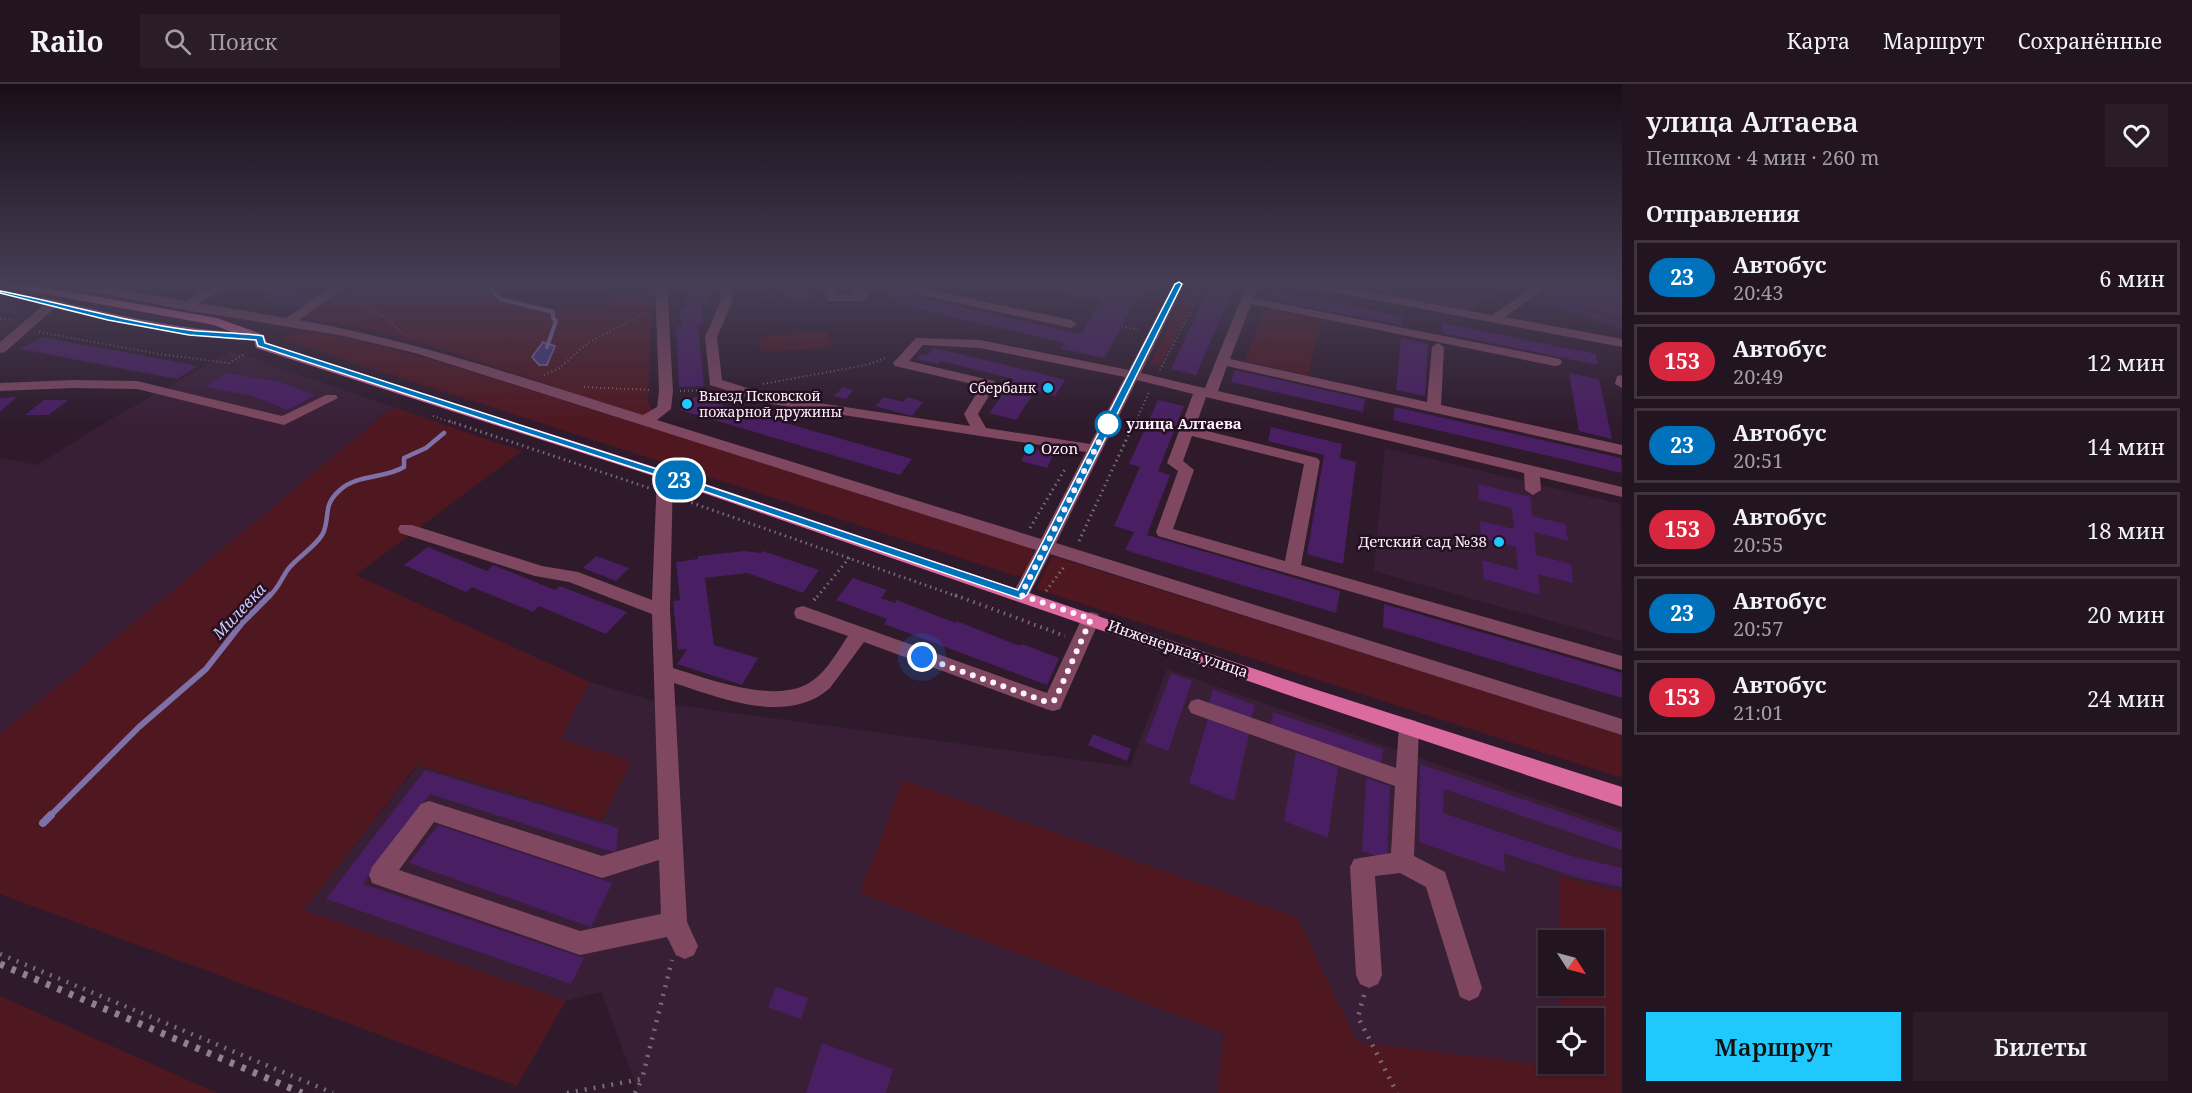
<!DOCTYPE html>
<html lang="ru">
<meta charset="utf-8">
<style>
:root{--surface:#221420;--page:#2a1d29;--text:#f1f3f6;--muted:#a29ea5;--line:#3f333e;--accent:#20c9fd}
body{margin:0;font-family:"Noto Serif",serif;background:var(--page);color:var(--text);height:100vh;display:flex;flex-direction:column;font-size:22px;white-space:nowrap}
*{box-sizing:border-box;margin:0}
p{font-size:20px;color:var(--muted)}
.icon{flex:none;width:33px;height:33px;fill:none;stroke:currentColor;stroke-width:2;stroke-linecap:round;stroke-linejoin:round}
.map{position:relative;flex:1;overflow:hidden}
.sheet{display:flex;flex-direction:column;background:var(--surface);width:570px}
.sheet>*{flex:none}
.badge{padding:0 12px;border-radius:20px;font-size:21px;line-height:39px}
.needle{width:39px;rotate:126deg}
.tools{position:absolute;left:1538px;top:846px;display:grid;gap:12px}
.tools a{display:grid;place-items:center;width:66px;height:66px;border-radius:0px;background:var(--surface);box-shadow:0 2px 4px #0004,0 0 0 2px var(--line);font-size:30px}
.you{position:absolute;width:30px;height:30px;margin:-15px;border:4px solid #fff;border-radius:50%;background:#1a73e8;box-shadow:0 0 0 9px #1a73e833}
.map>.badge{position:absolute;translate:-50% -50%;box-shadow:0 0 0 3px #fff}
h2{padding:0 24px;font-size:22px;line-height:54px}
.round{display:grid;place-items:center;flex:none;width:63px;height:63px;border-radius:0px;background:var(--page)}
.summary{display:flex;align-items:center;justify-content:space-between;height:102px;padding:0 24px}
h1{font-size:28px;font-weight:600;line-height:45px}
.button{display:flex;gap:12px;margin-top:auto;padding:12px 24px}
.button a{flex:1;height:69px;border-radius:0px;background:var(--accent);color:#111;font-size:24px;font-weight:600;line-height:69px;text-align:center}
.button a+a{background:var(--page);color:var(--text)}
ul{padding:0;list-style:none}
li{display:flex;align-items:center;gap:18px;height:75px;margin:0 12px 9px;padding:0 12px;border:3px solid var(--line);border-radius:0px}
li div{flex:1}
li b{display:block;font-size:22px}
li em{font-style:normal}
li .badge{min-width:66px;font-weight:700;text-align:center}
header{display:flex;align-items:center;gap:36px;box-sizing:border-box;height:84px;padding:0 30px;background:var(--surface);border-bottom:2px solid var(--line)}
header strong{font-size:28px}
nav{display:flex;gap:33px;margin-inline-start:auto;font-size:21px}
.search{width:420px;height:54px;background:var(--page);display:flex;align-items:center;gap:15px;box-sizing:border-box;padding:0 21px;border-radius:0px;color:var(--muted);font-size:22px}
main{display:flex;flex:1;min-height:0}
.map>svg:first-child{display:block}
</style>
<header>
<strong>Railo</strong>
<div class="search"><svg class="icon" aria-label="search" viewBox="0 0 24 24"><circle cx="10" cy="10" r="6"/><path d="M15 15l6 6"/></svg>Поиск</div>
<nav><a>Карта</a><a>Маршрут</a><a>Сохранённые</a></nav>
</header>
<main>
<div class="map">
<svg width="1622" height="1009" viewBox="0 0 1622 1009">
<rect width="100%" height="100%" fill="#2e1a2b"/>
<path fill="#391f36" d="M1323,200H1510L1468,228Z
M1552,200H1594L1622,208V246L1528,217Z
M0,219L34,225L0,258Z
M231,267L393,323L0,650V374L37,381L108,337Z
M1385,364L1620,420L1622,557L1374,487Z
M1167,585L1622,745V808L1559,792V856H1548V902H1560L1561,934H1548V980H1562L1563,983L1357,958L1297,833L860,809L1224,949L1217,1009H639L601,908L566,917L303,827L418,681L602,736L560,655L590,598L661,619L1130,683Z"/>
<path fill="#4f1720" d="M352,200H507L500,210L554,224L607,223L611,207L652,205L648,318L657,337L457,270L381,248L299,233Z
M1189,200H1203L1160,283L1150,279Z
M1264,224L1322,236L1308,291L1245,277Z
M300,247L343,253L427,274L1029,462L1039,473L1028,491L1016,492L280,255Z
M824,247L828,249L832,260L829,264L766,268L761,267L758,256L764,252Z
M393,323L522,367L356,491L590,598L560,655L631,677L602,736L417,681L304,826L566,917L517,1002L0,810V650Z
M1052,472L1622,650V694L1036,505Z
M903,696L1297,833L1357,958L1562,983V980H1593V934H1561L1560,902H1593V856H1559V792L1622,808V1009H1217L1224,949L860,809Z
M0,912L217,1009H0Z"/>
<path fill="#483983" stroke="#7f70a7" stroke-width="1.5" d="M543,258L555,262L547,281H539L532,273Z"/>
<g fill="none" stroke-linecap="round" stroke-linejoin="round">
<path stroke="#7f70a7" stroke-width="4" d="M493,200L490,204L500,215L553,228V234L556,237L547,263"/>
<path stroke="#7f70a7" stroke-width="4.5" d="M268,513C279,505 281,494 289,484C298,473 320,459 324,447C330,429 323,421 340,406C358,390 384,395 404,383V374L426,364L444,349"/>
<path stroke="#7f70a7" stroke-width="6" d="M49,733L139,643L206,585L242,539L270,511"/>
<path stroke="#7f70a7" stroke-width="8" d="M43,739L51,731"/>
</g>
<path fill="#491e63" d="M172,200H218L202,208L167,202Z
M249,200H302L288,208L319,213L302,224L261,216L273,210L241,204Z
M551,200H564L561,208H549Z
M680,200H703L704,205H708L710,221L702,222L704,241H698L704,302L679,303L676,243L681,242L680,224L686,223L685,206H680Z
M786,200H808L812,216L790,217Z
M883,200H905L917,213L1081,250L1101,217L1023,200H1066L1107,208L1112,200H1145L1104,274L1061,265L1065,259L899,221Z
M1211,200H1236L1196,291L1171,285Z
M1556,200H1585L1622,210V220Z
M1554,204L1622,224V234L1546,211Z
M1272,207L1402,232L1401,241L1268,215Z
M1542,213L1622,238V243L1538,217Z
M1442,239L1596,270L1598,281L1442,249Z
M43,253L198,282L177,295L20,265Z
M1401,254L1428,260L1425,312L1396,306Z
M934,264L1039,289L1065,296L1055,312L1035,307L1016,336L989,329L1014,295L941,277L938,280L917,275L921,270L927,271Z
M1235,286L1365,315L1363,328L1231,298Z
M226,289L277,297L315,311L288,326L253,312L205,303Z
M1569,289L1599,295L1612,355L1579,347Z
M843,303L854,306L846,315L834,312Z
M17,313L0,328V314Z
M695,313L912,375L900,391L680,326Z
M884,313L903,318L907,313L923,318L912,332L875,322Z
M44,316H68L49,331H25Z
M1158,316L1184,322L1158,387L1170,391L1147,451L1340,507L1336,529L1125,466L1134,448L1114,442L1140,383L1129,380Z
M1395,323L1621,374L1622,389L1393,336Z
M1271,343L1342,360L1340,374L1356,378L1343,480L1307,470L1324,371L1268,357Z
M1028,363L1054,370L1047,384L1021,377Z
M1478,400L1531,413L1532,432L1565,440L1568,457L1534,448L1536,471L1571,480L1573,499L1538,490L1540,511L1484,495L1482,476L1518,486L1516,463L1481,454L1480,437L1514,445L1512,424L1479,416Z
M428,463L487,487L493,481L555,506L560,502L627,528L606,550L539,522L533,528L472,503L466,508L404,481Z
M745,467L761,469L763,467L819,486L803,509L747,489L705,494L714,561L758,574L742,601L677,580L687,565L678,566L673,517L680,516L676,478L698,475V472Z
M596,472L629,484L616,497L583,484Z
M853,494L887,506L881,514L895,519L897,516L955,539L956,537L1020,562L1022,560L1059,574L1047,601L884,540L887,535L836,516Z
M1384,520L1622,589V614L1383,543Z
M1171,589L1192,597L1168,667L1145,658Z
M1213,605L1255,621L1251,635L1209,619Z
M1273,628L1383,665L1381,680L1271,641Z
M1208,635L1249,650L1234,717L1189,699Z
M1093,650L1131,665L1127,677L1088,661Z
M1296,668L1338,683L1328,754L1284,737Z
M1420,680L1622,749V766L1444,705L1443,729L1578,774L1622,784V803L1579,794L1504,769L1505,788L1419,758Z
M425,686L618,744L616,769L430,710L363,800L584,874L571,900L326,815Z
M1366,694L1390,702L1387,776L1362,767Z
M438,741L612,799L591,843L409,779Z
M776,903L808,914L801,935L768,923Z
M822,959L893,985L886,1009H806Z"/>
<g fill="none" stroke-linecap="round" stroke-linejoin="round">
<path stroke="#7b6a79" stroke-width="2" stroke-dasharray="1 3" stroke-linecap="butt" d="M763,200L765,215L776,214L774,200
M1101,200L1108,206
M355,205L367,224L385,233L401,248
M1400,207L1401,200
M1138,212L1155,216
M0,235L13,236
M1122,242L1139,246
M39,248L159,270L229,279L246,269
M1160,286L1205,200
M544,291L558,285L589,258L648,228
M763,300L866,281L886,274
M584,303L652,306
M680,307L706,306
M433,332L453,339
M1135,339L1149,308"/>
<path stroke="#7b6a79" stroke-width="3" stroke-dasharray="1.5 4" stroke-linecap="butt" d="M449,337L649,404
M681,415L959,513
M1030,444L1065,385
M1079,457L1135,337
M1046,507L1064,483
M817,513L850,473"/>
<path stroke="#7b6a79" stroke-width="4" stroke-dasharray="1.5 5" stroke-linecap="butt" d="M955,511L1065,552
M814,516L818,511"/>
<path stroke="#7b6a79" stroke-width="4.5" stroke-dasharray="2 7" stroke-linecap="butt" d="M0,870L333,1009
M1364,911L1358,933L1397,1009
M567,1009L642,995L672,876
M635,1009L642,995"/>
<path fill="#7f4860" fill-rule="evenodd" d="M64,200H88L186,217L217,200H231L199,219L286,234L336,200H349L299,236C417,257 530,296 643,331L657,323L659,307L655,200H667L673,307L671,325L657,336L1041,455L1086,368L771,320L710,301L705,253L721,216L718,200H730L733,216L717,253L722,296L773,312L970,342L964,330L981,302L895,282L893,279L916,254L980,256L1129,286L1173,200H1185L1141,289L1200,303L1205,304L1247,200H1259L1253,214L1560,275L1562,278L1560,281L1555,282L1251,220L1230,275L1427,318L1432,263L1438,259L1444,263L1441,321L1622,361V371L1227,282L1218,307L1622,403V413L1540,393L1541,406L1533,411L1525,406L1524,389L1206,313L1195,344L1317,374L1320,377L1301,481L1622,572V586L1158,452L1156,448L1178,387L1167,379L1193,310L1137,296L1056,459L1622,635V651L1050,470L1027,515L1021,517L1015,515L1012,511L1036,466L415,269L344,252L185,226L70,203ZM923,261L980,264L1125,293L1090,360L986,344L978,330L996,300L994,297L909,277ZM1192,352L1304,380L1285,477L1173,445L1194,386L1183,377Z
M822,200H834L837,211L854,210L850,200H862L867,213L861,217H828Z
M912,200H924L930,206L1071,236L1077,240L1071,244L926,212L922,211Z
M1300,200H1323L1492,231L1538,200H1551L1505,233L1622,255V263L1306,203Z
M53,215L57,216V222L5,268L0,269V258L49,216Z
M1622,291V304L1615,300L1617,292Z
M72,296L137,297L282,332L326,311H336L338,314L284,341L137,305L72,304L0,307V299Z
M665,386L673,391L670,526L673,584C709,595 774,620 809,599C826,589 837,568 848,552L796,534L794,529L796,524L803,522L1047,609L1084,530L1091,528L1098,530L1100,535L1060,625L1053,627L1046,625L864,558L830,604C787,642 721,614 674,599L687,838L698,862L694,871L685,875L676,871L667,853L580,871L372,799L369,791L372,783L421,720L429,717L602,772L659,755L652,530L569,498L535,492L400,449L398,445L400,441H412L542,482L578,488L652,516L657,391ZM434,738L602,794L659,776L661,830L580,847L399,786Z
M1198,615L1396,684L1399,643L1402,637L1409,635L1416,637L1419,643L1414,772L1445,788L1482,904L1478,913L1469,917L1460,913L1426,803L1400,789L1375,792L1382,891L1378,900L1369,904L1360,900L1356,891L1350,783L1354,775L1391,769L1395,702L1191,629L1188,623L1191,617Z"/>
<path fill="#db6a9e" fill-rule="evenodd" d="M2,200H26L217,234L264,251L267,259L670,388L1311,604L1622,703V723L1297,614L660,394L256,264L254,256L246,253L240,256C171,250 106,237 39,220L37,217L43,213C106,229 167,243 231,248L214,241L8,203Z"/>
<path stroke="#91808e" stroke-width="7" stroke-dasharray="4.5 8" stroke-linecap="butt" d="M0,880L302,1009"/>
</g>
<linearGradient id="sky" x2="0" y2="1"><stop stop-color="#190e18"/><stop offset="0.59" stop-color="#463e55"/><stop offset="1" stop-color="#463e55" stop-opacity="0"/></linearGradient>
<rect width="1622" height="341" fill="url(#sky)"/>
<path fill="#0072bc" stroke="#fff" stroke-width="1.5" d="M1179,198L1182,200L1027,511L1021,515L662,393L258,262L256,256L189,251L108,236L0,209V207C63,219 125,238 189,246C213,249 239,248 263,252L265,259L669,389L1018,506L1175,200Z"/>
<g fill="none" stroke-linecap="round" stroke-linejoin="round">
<path stroke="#fef0fc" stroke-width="6" stroke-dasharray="0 10.8" d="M922,573L1047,618L1055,616L1091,535L1021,511L1108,340"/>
</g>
<g fill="#20c9fd" stroke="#241021" stroke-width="2">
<circle cx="1048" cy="304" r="6"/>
<circle cx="687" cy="320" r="6"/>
<circle cx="1029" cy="365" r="6"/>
<circle cx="1499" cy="458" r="6"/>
</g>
<circle fill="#fff" stroke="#0072bc" stroke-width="3" cx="1108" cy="340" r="12"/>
<g text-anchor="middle" stroke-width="5" stroke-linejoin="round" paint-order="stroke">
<g font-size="14" fill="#fef0fc" stroke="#241021" text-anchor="end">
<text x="1036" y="309">Сбербанк</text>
<text x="699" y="317" text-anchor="start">Выезд Псковской<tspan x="699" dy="16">пожарной дружины</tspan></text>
</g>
<g font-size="15" font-weight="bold" fill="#fef0fc" stroke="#241021" text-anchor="start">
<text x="1126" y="345">улица Алтаева</text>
</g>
<g font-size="15" fill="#fef0fc" stroke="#241021" text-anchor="start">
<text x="1041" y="370">Ozon</text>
<text x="1487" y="463" text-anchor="end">Детский сад №38</text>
</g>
<g font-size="15" fill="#fef0fc" stroke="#241021">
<text transform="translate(1178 565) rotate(19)" y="5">Инженерная улица</text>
</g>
<g font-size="16" font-style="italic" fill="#cfcbf6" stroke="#241021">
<text transform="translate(239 527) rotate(-47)" y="6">Милевка</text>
</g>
</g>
</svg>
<div class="tools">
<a><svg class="needle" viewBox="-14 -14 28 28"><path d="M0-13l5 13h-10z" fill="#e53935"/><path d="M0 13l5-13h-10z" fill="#a29ea5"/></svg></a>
<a><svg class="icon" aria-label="locate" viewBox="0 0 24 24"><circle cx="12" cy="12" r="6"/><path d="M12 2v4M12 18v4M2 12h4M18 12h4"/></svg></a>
</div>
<div class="you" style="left:922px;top:573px"></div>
<b class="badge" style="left:679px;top:396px;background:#0072bc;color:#fff">23</b>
</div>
<section class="sheet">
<div class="summary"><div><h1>улица Алтаева</h1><p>Пешком · 4 мин · 260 m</p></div><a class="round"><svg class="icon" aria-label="heart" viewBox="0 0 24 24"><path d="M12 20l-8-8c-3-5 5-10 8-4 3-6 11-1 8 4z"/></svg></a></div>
<h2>Отправления</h2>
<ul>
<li><span class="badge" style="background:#0072bc;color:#fff">23</span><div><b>Автобус</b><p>20:43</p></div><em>6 мин</em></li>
<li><span class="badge" style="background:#d7263d;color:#fff">153</span><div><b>Автобус</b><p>20:49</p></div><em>12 мин</em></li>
<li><span class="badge" style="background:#0072bc;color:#fff">23</span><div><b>Автобус</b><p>20:51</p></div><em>14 мин</em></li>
<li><span class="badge" style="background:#d7263d;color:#fff">153</span><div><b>Автобус</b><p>20:55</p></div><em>18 мин</em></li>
<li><span class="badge" style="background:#0072bc;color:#fff">23</span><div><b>Автобус</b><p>20:57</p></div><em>20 мин</em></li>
<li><span class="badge" style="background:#d7263d;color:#fff">153</span><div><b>Автобус</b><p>21:01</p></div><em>24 мин</em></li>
</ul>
<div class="button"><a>Маршрут</a><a>Билеты</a></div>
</section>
</main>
